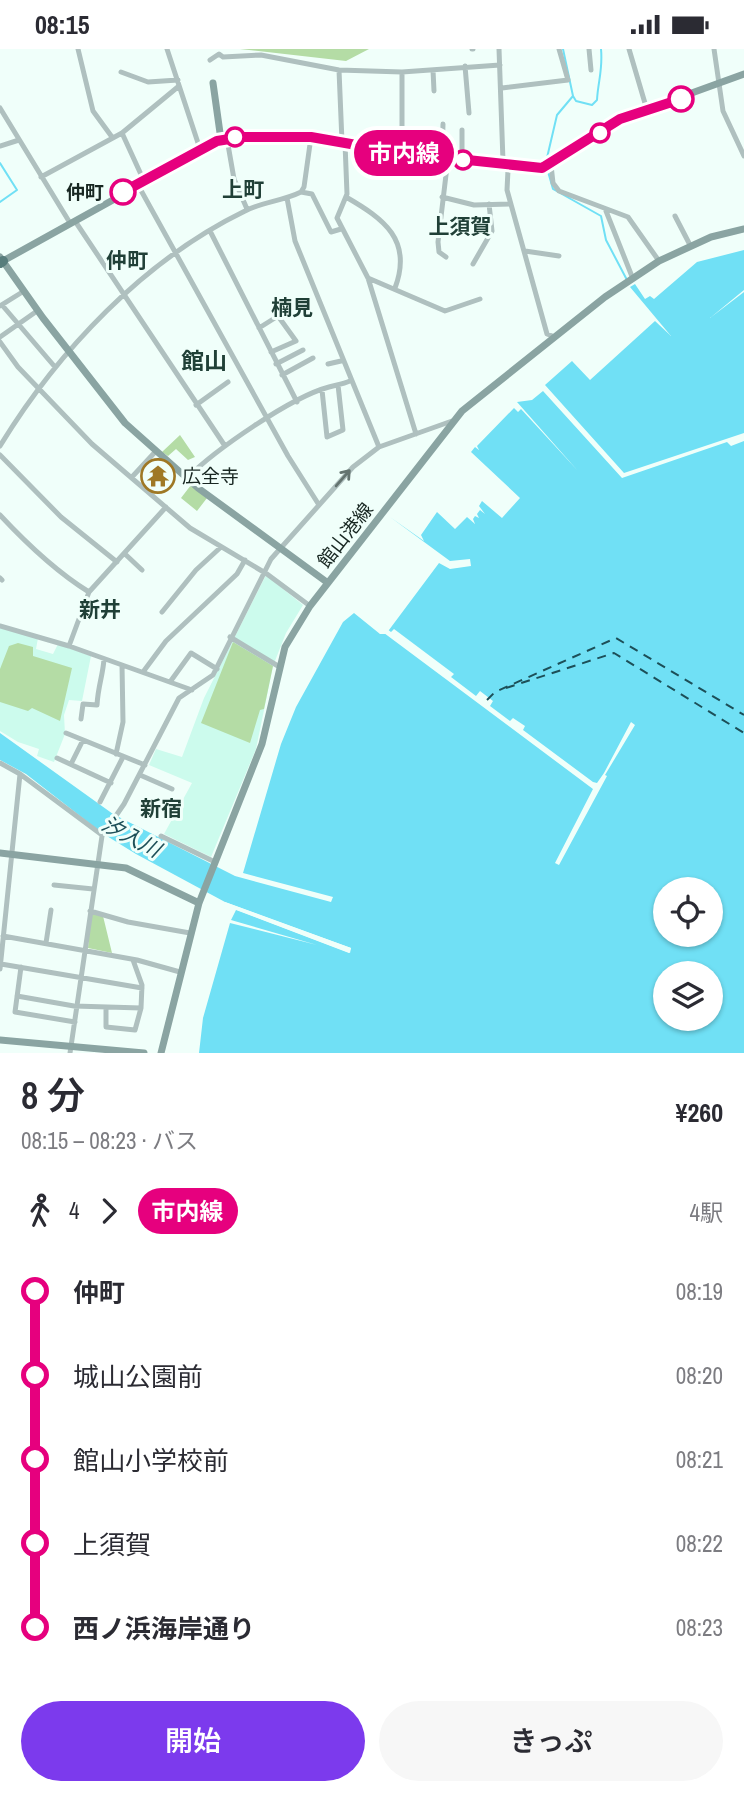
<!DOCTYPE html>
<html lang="ja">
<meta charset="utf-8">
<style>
:root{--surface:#fff;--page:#f7f7f7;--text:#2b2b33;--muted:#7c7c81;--accent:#7c3aed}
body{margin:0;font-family:"Archivo Narrow","Noto Sans JP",sans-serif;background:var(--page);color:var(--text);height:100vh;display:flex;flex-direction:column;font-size:26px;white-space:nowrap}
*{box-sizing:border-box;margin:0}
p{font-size:23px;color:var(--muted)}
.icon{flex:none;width:38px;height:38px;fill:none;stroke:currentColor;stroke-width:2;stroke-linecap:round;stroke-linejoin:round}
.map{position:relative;height:1004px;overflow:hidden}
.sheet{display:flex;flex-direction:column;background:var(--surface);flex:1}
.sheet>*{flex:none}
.badge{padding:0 14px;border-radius:23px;font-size:24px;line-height:46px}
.tools{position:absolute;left:653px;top:828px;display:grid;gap:14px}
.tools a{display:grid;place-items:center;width:70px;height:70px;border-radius:50%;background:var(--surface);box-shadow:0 2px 5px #0004;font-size:35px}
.map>.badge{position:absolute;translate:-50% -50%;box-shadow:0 0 0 4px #fff}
.legs{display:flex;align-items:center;gap:10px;height:77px;padding:0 21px;font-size:23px}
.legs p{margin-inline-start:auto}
.head{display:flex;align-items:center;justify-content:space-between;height:119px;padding:0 21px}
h1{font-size:38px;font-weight:600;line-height:52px}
.primary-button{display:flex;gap:14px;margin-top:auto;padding:14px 21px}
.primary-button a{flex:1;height:80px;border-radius:42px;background:var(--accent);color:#fff;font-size:28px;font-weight:600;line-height:80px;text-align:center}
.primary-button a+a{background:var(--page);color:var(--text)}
ul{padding:0 21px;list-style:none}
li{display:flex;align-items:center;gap:24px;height:84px;font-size:26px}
li i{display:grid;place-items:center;width:10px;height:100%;margin:0 9px;background:currentColor}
li i::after{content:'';width:18px;height:18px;margin:-9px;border:5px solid;border-radius:50%;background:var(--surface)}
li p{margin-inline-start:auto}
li:first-child i{background:linear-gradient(#0000 50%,currentColor 0)}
li:last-child i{background:linear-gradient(currentColor 50%,#0000 0)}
.status{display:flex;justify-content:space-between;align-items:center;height:49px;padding:0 35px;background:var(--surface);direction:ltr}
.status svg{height:19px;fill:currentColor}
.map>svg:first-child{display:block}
</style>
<div class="status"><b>08:15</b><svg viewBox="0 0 49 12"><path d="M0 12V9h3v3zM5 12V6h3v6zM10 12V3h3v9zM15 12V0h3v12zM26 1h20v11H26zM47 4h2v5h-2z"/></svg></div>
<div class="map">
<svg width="744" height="1004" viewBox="0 0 744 1004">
<rect width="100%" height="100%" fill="#f0fffa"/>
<path fill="#ccfbed" d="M266,526L303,556L286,584L273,617L256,700L211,808L164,785L192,734L149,716L156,700L182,708L204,649Z
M0,579L38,589L36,600L53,605L58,595L91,607L82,652L69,651L64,666L65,685L54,713L37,707L39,700L18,693L0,682Z"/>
<path fill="#b4dca5" d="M240,0H369L346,12Z
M180,386L195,408L188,411L176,400L168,407L162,403Z
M191,436L207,449L197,462L181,449Z
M233,593L273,617L264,660L260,661L250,694L201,674Z
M18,594L33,598V607L72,619L60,672L32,659L28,662L0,653V620L9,597Z
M91,864L103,867L112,904L88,899Z"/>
<path fill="#70e0f5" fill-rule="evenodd" d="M744,201V241L710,269L744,243V384L624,424L545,336L572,312L590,331L655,272L671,287L630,238L635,235L645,250L650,247L654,250L697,213Z
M543,342L622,429L727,393L731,397L744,392V1004H199L203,969L230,874L317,896L231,871L236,861L349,904L351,899L225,853L136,805L102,784L26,725L0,711V684L113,765L235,827L331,853L333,848L243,824L281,695L296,658L343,573L354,564L380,585H386L439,514L450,520L471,517L470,510L450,512L390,468L424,492L421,486L437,463L455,480L467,468L475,475L473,470L475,467L479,469L477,465L480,461L485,465L479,457L482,452L502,469L520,449L471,403L475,398L479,401L477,397L514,359L518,363L521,360L578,422L517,353L532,351ZM665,840H710V886H665ZM665,924H710V970H665Z"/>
<path fill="#f0fffa" d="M387,580L391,583L394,580L454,625L451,628L476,647L480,642L493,652L490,657L510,672L513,669L525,677L523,681L593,733L597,734L604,724L631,673L635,676L605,726L607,727L559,816L555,814L593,740L380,581Z
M225,853L260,866L351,899L350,904L321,893L224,856Z"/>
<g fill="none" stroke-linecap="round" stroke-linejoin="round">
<path stroke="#70e0f5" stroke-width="2" d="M573,47L576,52L592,56L597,51C598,32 603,21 601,0
M546,113L557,66L573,47L563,0
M0,114L17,141L0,153
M547,119L553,140L601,167L606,191L627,231"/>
<path stroke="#1d4f58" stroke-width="2" stroke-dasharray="9 7" stroke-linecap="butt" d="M506,639L614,604L744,684
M487,651L495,643L616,589L744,666"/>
<path stroke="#afc0bf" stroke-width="5" d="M78,0L93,62L112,88
M167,0L200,100
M472,0H473
M499,0L503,112L508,121L507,141L547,285L555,288
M589,0L591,21
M629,0L647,61
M714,0L723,62L744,107
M210,11L219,5L223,8L261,6L339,21L402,23L500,16
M465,17L469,64
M339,21L342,93
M433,21L434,42
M121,23L148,33L178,31
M402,23V104
M502,39L568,31L559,0
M0,59L70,174
M462,81V111
M227,90L234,130L247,160
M345,94L347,145L337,169L368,229L416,385
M0,97L19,91
M442,108L443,75
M551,116L553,134L559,142L628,168L659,212
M41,128L122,84
M144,132L122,84L179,37
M138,136L288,407L319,456
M301,143L312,145L331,183L341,180
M346,148C384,170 413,191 395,239
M442,148L474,156L511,155
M287,149L295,192L379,398
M606,162L633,230
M675,167L690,196
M75,172L225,397
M210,182L297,353
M525,202L559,207
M446,208L439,203L438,193L448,109
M473,215L492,182L489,155
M368,229L445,262L480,250
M2,256L55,318
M0,257L24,242
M259,279L278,267L296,292L271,303
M0,288L37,262
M0,293L18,318L92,395L190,479L267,525L310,557
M276,315L303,301
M328,315L341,312
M282,326L313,309
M322,341L327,388L343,381L338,336
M196,356L228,333
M0,397C58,302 144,211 245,162C262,153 283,152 301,143L304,138L311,88
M0,406L61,468L117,513
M132,428L156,402
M187,429C215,401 291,348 329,338C336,336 343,335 350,332
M0,466C27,495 55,522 89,543
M125,505L142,521
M0,529L2,531
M162,563L196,521L221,498
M0,577L69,597L192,641
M230,588L278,617
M69,597L89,543L166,458
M143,623L166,592L237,525L245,511
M170,633L191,604L217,620
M81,670L83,655L97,656C98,637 103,626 104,610
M66,684L145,716
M116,705L123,673L122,616
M57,709L111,734
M0,714L20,725L0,920
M71,715L83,691
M20,725L102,786
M140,726L172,740
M100,753L123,708
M161,787L215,813
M54,836L93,840
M90,862L128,873L190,884
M3,887L137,911L180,923
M46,894L51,861
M1,915L142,939
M21,918L15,963L75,973
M17,947L74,957L141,959L142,936L133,911
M106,958V978L135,981L141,959
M70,1004L102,787L124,755L179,649L213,626L271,510L353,418L379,398L452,372"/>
<path stroke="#8aa4a2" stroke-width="7" d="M213,34L221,91
M0,208L43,269L125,374L198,439L328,534
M3,212L221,91L270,87L311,88L402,104L542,119L620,70L744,25
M0,804L126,819L199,854
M0,991L144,1004
M161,1004L199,854L262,695L285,598L310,557L462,362L605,248L659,212L711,188L744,180"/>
<path stroke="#587d7c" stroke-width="10" d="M0,214L3,212"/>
</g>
<defs><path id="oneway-shaft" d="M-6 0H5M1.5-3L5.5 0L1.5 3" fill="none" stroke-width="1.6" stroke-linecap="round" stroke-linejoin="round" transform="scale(1.75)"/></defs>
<use stroke="#647470" href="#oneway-shaft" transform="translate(343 429) rotate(-49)"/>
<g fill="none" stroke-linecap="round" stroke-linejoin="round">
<g stroke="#fff" stroke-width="16">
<path id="line-1" d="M123,143L217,92L242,88H311L402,104L542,119L620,70L681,50"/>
</g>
<use href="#line-1" stroke="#e6007e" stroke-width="10"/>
</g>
<defs>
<g id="temple-ring" transform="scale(1.75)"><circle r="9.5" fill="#f0fffa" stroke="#9f7825" stroke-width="1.5"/><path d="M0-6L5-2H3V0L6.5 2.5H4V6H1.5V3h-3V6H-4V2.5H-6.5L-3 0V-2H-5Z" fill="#9f7825"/></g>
</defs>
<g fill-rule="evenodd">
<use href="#temple-ring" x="158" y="427"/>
</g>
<g fill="#fff" stroke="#e6007e" stroke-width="3.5">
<circle cx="681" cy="50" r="12"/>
<circle cx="600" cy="84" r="9"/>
<circle cx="235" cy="88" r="9"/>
<circle cx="463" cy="111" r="9"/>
<circle cx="123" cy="143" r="12"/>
</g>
<g text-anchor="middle" stroke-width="6" stroke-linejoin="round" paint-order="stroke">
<g font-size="19" font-weight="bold" fill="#182722" stroke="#f0fffa" text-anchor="end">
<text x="104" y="150">仲町</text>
</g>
<g font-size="19" fill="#182722" stroke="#f0fffa" text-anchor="start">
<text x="182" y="434">広全寺</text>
</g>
<g font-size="19" fill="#182722" stroke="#f0fffa">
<text transform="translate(345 486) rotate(-52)" y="7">館山港線</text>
</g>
<g font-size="21" font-weight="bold" fill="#204037" stroke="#f0fffa">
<text x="243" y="148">上町</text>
<text x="460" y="185">上須賀</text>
<text x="127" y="219">仲町</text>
<text x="292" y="266">楠見</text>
<text x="100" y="568">新井</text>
<text x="161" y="767">新宿</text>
</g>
<g font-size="21" font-style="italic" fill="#1d4f58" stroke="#f0fffa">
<text transform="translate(131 788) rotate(28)" y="7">汐入川</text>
</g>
<g font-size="23" font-weight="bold" fill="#204037" stroke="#f0fffa">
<text x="204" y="320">館山</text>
</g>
</g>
</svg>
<div class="tools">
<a><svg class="icon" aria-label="locate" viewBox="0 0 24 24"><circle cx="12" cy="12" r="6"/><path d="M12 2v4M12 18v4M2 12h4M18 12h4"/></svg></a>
<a><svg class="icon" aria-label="layers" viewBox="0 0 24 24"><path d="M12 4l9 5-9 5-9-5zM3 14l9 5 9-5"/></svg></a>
</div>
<b class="badge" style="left:404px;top:104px;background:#e6007e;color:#fff">市内線</b>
</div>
<section class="sheet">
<div class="head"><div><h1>8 分</h1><p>08:15 – 08:23 · バス</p></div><b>¥260</b></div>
<div class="legs"><svg class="icon" aria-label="walk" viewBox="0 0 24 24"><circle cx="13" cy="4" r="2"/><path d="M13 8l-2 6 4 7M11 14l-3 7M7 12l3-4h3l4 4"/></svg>4<svg class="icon" aria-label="forward" viewBox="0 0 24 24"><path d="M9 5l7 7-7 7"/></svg><b class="badge" style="background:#e6007e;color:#fff">市内線</b><p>4駅</p></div>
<ul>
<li><i style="color:#e6007e"></i><b>仲町</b><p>08:19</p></li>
<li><i style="color:#e6007e"></i><span>城山公園前</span><p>08:20</p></li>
<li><i style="color:#e6007e"></i><span>館山小学校前</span><p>08:21</p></li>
<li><i style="color:#e6007e"></i><span>上須賀</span><p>08:22</p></li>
<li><i style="color:#e6007e"></i><b>西ノ浜海岸通り</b><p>08:23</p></li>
</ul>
<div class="primary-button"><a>開始</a><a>きっぷ</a></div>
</section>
